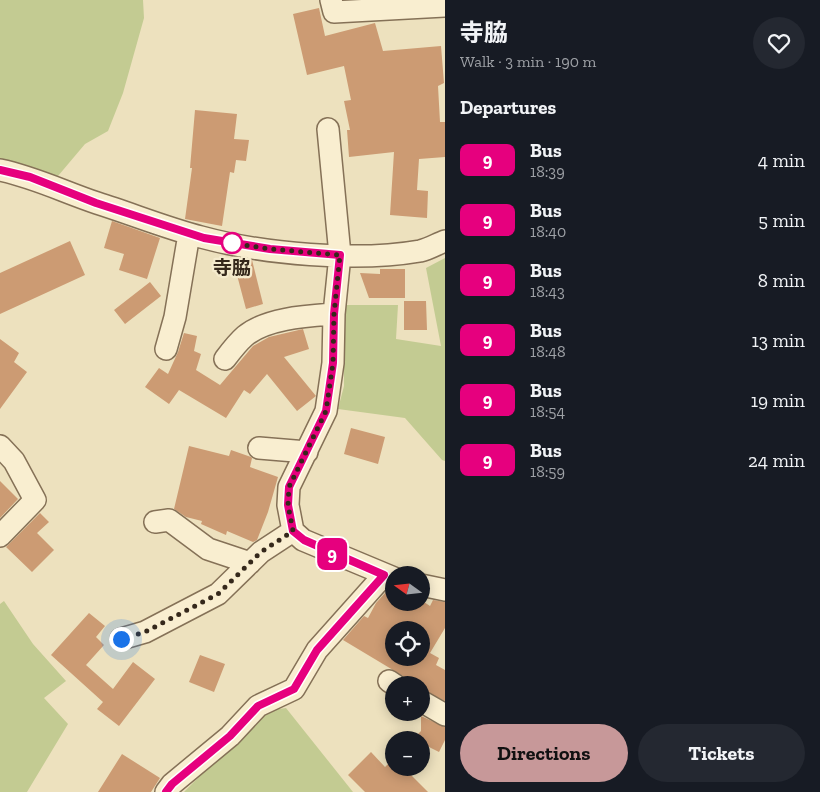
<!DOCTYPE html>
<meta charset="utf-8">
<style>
:root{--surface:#171b24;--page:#242831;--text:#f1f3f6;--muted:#9ea1a6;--accent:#c79899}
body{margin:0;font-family:"Zilla Slab","Noto Sans JP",serif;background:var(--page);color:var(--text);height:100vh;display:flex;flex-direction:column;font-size:19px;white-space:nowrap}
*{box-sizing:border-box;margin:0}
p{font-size:16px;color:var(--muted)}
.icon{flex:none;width:28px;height:28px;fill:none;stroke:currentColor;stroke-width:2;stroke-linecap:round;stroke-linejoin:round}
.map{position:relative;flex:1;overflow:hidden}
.sheet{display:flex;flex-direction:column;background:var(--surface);width:375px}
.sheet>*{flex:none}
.badge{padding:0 10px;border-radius:8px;font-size:18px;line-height:32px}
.needle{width:32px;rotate:285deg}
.buttons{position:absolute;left:385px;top:566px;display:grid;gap:10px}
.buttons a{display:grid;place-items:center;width:45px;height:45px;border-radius:50%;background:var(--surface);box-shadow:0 2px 12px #0003;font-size:25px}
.you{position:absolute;width:25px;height:25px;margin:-12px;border:4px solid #fff;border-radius:50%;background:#1a73e8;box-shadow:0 0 0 8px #1a73e833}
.map>.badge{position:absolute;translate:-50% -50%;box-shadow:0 0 0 2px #fff}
h2{padding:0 15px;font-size:19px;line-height:45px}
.round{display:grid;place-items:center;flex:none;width:52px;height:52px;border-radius:26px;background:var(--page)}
.summary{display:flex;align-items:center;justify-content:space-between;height:85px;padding:0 15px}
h1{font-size:24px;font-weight:700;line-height:38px}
.primary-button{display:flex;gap:10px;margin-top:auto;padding:10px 15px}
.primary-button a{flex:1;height:58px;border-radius:30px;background:var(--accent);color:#111;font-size:20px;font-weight:700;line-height:58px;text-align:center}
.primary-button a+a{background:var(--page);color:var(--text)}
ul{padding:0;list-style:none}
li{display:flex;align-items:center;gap:15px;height:60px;padding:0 15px}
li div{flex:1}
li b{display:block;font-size:19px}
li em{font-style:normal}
li .badge{min-width:55px;font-weight:700;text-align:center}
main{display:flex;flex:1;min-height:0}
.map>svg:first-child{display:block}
</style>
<main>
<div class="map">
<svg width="445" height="792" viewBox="0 0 445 792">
<rect width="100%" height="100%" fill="#ede1be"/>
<path fill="#c3cb92" d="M0,0H143L144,18L123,93L108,131L85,144L58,176L0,160Z
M445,258V461L442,460L405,418L338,409L344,386V305H398L396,339L441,346L426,268Z
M4,601L33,644L66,681L44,698L68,724L27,792H0V604Z
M286,708L353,792H184L264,711Z"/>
<path fill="#cc9b73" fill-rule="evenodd" d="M319,8L325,36L375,23L383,51L441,46L444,83L438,86L440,122H445V157L419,159L417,190L428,191L427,218L390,215L394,152L349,157L347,130H350L344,101L351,100L344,66L307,75L293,14Z
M195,110L237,114L234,139L249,140L246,161L236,160L234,173L230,172L222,226L185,219L192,168H190Z
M112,221L160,238L147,279L119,270L124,254L104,248Z
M70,241L85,275L0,314V273Z
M239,258L252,260L263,304L246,309L233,260Z
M380,269H405V298H369L360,273L380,274Z
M150,282L161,296L125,324L114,310Z
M404,301H426L427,330H404Z
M303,329L309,349L284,357L316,396L297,411L267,374L250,394L244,390L226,418L179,390L169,404L145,387L159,368L168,374L178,352L184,333L197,336L194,351L201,354L196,370L220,385L253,346L269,337Z
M0,339L19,353L14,362L27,372L0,409Z
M351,428L385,437L378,464L344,454Z
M189,446L229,456L231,450L251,457L252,458L250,467L278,477L268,512L257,540L253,542L227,531L226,535L201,524L202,521L186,517L174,509Z
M0,481L18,499L0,518Z
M40,513L49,522L37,533L54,550L32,572L6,547Z
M386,592L394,596V602H424L430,606L433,600L445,602V628L430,653L439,658L436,665L445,670V701L421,689V685H407L408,679L343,640L364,616L368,618L376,603ZM394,630H421V658H394Z
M89,613L105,626L96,637L104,645L86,665L113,689L133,662L155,679L119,726L97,709L103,702L51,655Z
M200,655L225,664L214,692L189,682Z
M421,716L445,727V740L439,752L421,743V740L413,739L421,731Z
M371,752L385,767L394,758V768H404L428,792H365L348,775Z
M122,754L160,778L151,792H98Z"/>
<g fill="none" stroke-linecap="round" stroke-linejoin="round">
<g stroke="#857157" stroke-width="24">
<path id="minor" d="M331,0L334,12L445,6
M328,129L340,255L334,314L333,363L326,411L289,487L288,505L293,531L303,540L394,578
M0,170C34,177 64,192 97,203C132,214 166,228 201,237C263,254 357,262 420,251C429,249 437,244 445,241
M166,349L175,317L189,234
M225,359C231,351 237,343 245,336C267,318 307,316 334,314
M0,446L14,461L35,500L0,536
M259,448L307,452
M155,522L169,520L208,549L250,563
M421,585L445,590
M121,639L145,632L218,594L261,552L293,531
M389,681L395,685
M421,701L445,715
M166,792L172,784L230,736L258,706L294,689L317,650L384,575"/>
</g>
<use href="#minor" stroke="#f9eed0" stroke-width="21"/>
</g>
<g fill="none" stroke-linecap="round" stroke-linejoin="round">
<g stroke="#fff" stroke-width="11">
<path id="line" d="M0,170L30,177L96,203L204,238L270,249L340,255L334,314L333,363L326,411L289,487L288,505L293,531L304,540L384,575L317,650L294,689L258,706L230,736L172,784L166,792"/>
</g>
<use href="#line" stroke="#e6007e" stroke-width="8"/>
<path stroke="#35281b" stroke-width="5" stroke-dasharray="0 9" d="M121,639L145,632L218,594L261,552L293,531L288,505L289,487L326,411L333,363L334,314L340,255L270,249L232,243"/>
</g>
<circle fill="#fff" stroke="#e6007e" stroke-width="2.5" cx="232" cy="243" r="10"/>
<g text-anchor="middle" stroke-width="4.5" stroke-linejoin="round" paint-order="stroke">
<g font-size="19" font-weight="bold" fill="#35281b" stroke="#f5ebcd">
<text x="232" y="274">寺脇</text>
</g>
</g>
</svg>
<div class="buttons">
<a><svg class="needle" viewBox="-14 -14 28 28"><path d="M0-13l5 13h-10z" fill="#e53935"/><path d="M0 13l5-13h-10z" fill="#9ea1a6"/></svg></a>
<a><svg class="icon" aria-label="locate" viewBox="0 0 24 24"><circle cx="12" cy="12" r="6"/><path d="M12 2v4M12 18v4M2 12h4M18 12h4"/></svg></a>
<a>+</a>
<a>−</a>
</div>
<div class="you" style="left:121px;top:639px"></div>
<b class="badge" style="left:332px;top:554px;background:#e6007e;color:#fff">9</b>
</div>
<section class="sheet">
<div class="summary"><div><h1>寺脇</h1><p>Walk · 3 min · 190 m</p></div><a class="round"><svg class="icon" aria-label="heart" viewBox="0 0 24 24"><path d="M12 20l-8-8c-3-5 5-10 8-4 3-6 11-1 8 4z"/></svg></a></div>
<h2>Departures</h2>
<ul>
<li><span class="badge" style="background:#e6007e;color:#fff">9</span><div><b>Bus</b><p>18:39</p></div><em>4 min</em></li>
<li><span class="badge" style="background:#e6007e;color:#fff">9</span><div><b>Bus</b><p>18:40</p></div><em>5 min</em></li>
<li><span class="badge" style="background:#e6007e;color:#fff">9</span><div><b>Bus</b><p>18:43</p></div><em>8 min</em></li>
<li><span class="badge" style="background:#e6007e;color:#fff">9</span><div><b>Bus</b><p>18:48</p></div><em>13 min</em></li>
<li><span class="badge" style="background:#e6007e;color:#fff">9</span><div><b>Bus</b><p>18:54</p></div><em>19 min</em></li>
<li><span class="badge" style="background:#e6007e;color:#fff">9</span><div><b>Bus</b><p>18:59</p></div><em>24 min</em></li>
</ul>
<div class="primary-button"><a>Directions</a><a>Tickets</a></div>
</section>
</main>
